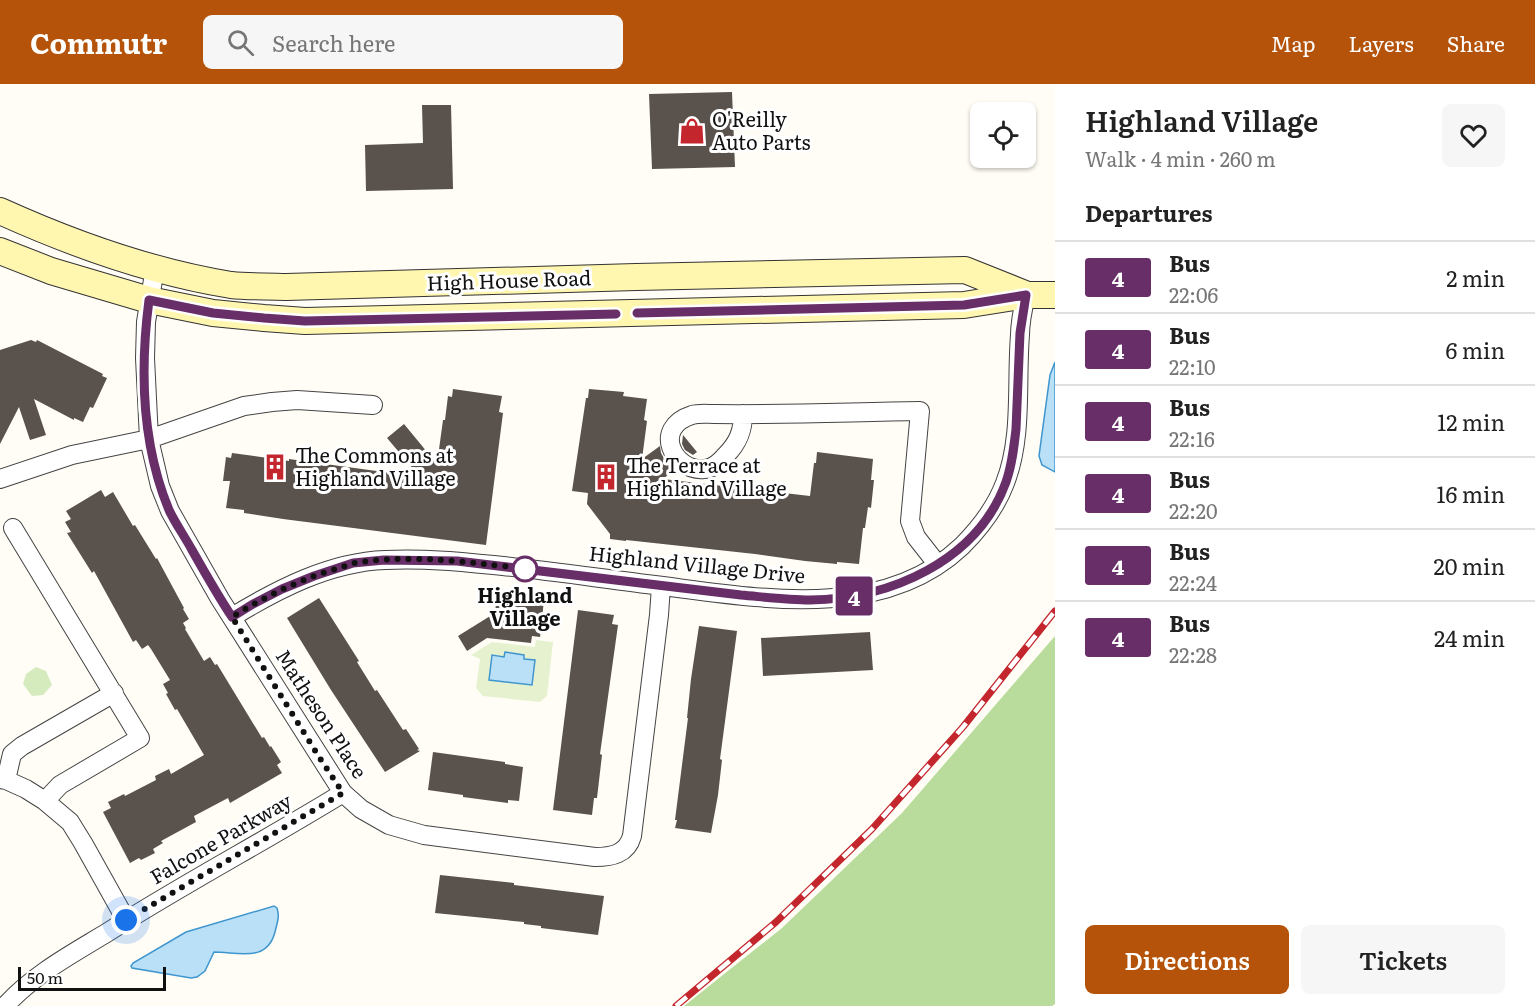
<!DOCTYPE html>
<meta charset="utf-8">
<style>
:root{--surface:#fff;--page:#f6f6f6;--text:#222;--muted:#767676;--line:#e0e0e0;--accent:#b45309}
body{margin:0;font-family:Literata,serif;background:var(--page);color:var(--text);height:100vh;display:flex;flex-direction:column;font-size:22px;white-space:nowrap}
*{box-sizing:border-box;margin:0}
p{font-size:20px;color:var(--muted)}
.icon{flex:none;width:33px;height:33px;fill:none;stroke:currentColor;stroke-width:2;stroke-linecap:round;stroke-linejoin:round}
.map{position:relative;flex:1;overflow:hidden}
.drawer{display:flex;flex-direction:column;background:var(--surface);width:480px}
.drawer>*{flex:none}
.badge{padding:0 12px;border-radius:4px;font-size:21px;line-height:39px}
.fabs{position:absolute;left:970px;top:18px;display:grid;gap:12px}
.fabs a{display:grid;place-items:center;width:66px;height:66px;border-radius:9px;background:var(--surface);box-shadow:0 2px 4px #0004;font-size:30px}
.scale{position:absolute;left:18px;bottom:15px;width:148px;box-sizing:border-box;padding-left:6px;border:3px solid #111;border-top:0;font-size:16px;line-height:21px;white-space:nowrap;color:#111;-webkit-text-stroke:4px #fff;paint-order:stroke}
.you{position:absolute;width:30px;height:30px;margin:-15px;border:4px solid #fff;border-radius:50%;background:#1a73e8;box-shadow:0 0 0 9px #1a73e833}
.map>.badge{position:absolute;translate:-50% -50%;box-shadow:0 0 0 3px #fff}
h2{padding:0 30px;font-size:22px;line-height:54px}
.round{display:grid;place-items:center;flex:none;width:63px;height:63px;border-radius:9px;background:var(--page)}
.headline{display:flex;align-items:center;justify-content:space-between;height:102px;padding:0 30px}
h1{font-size:28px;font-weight:600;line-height:45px}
.primary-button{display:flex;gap:12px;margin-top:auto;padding:12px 30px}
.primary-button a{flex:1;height:69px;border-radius:9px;background:var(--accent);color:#fff;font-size:24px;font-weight:600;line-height:69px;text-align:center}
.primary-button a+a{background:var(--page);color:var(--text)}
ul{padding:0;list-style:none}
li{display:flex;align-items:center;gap:18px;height:72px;padding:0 30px;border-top:2px solid var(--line)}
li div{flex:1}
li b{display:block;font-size:22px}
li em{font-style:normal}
li .badge{min-width:66px;font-weight:700;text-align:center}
header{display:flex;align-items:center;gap:36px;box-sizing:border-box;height:84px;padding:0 30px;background:var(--accent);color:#fff}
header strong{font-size:28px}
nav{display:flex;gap:33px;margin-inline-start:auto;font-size:21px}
.search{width:420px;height:54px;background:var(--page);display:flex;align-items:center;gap:15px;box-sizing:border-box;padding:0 21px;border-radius:9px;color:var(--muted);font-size:22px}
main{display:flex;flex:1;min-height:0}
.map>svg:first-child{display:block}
</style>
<header>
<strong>Commutr</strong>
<div class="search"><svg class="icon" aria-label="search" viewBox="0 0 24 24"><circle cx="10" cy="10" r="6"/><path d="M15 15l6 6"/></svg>Search here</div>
<nav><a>Map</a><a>Layers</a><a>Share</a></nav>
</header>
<main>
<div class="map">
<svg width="1055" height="922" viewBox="0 0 1055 922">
<rect width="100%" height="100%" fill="#fffdf5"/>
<path fill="#d5ebbd" d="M36,583L46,587L52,601L43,611L32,612L23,600L26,590Z"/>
<path fill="#b9dc9c" d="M1055,552V920L1052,922H684L782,844L902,729Z"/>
<path fill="#e6f2cf" d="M536,556L553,558L547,612L540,618L483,612L476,604L480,575L471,571L492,558L535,563Z"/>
<path fill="#b9e0f7" stroke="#3f96cf" stroke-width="1.5" d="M1055,278V388L1042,381L1039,372L1050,291Z
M505,568L524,571V575L535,576L532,601L489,596L492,571L504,573Z
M274,822L277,824C280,833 277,839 275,848C267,879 238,868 214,868L205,887L197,893L191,894L132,884L131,882L133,879L186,848Z"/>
<path fill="#5a524d" d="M732,8L735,83L652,85L649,10Z
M422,21H451L453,105L366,107L365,61L423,59Z
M31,256L36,258L37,256L103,290L102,292L107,294L93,324L90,323L83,338L74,334V336L34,315L46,351L30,356L19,323L0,360V266Z
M453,305L502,312L499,328L503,329L486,461L283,435L244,429V426L226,424L230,397H223L226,373L231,374L232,369L289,377V375L420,393L387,354L404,340L437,380L443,336H445L448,312L452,313Z
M589,305L624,308L623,312L647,315L644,336L647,337L642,375L660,362L661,369L666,378L674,386L663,395L810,412L814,379H816L817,368L873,375L871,396H874L871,424L868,423L865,444H863L859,480L837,478V480L805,477L755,470L626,456V457L610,455V450L587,420L588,409L572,407L586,314H588Z
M683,351L697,368L693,371L685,366L682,360Z
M101,406L105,413L113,408L133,442L135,441L156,475L157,474L184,524L183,525L189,535L183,539L186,544L185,545L204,577L210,573L215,581L217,580L262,654L264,653L270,663L271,662L281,678L277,681L282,689L230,719L228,714L194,732L196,738L161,757L163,759L153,765L155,769L141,776L139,774L130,779L103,728L111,724L108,718L124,710L125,712L156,696L155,692L169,685L171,690L204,671L177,625L175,626L166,610L168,609L163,600L170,596L151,565L148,561L142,565L136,556L133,558L94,487L92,489L67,449L71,448L65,438L71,435L66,427Z
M497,510L544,516L540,553L532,552L531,559L487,554L467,567L458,552L495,529Z
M319,514L359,577L357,578L375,607L377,606L403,646L406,645L419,665L417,666L420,667L385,688L331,606L287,534Z
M578,526L614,531L612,540L618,541L600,670L602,671L597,714H594L592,731L553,726Z
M699,542L737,547L720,675L722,676L718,711L711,749L675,744L677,736H675L688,634H687L691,595Z
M870,548L873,586L763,592L761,554Z
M433,668L505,678V680L523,683L519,717L508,716V719L463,713V711L428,706Z
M440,791L514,799V801L604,812L598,851L541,844V842L524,840V838L435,829Z"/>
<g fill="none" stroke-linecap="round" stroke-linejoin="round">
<g stroke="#444" stroke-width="20">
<path id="street" d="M155,184L146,238L145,274L149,355L160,402L170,427L220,515L343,709L361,725L389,741L424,751L595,773C612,773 627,770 632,752L659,531L661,502
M743,330C743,347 738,359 726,371C720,378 713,385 704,385C674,388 651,344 692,331C699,329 707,330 714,330C783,331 851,328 920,327L910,437L916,453L938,481
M0,395L72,371L149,355L244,322L272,318L297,316L373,321
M13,444L140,654L60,701L45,717
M232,533C278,505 330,478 385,476C424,474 464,478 503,482C551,487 598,494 646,500C748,512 879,541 962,462C980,444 996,423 1005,399C1023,353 1016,300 1020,251C1020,238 1023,224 1026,211
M0,695L6,696L26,705L45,717L70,738L83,759L126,836
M6,696L12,670L22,662L114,609
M5,922C34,890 72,870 108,848C185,799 265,757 343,709"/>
</g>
<g stroke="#333" stroke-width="28">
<path id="secondary" d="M0,127C73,160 151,188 231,201C249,203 268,202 286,203L636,193L965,186L1025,210
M0,167L51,187L149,216L213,229L264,234L305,237L964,221L1026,211H1055"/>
</g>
<use href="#street" stroke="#fff" stroke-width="18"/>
<use href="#secondary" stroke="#fff6b0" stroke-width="26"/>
<g stroke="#c4262e" stroke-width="7">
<path id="rail" d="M676,922L776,838L872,745L963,643L1055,527"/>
</g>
<use href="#rail" stroke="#fff" stroke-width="4.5" stroke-dasharray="14" stroke-linecap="butt"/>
</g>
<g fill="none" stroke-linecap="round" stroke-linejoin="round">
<g stroke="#fff" stroke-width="14">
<path id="line" d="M616,230L305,237L264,234L213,229L149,216C140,285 142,361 169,426C175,439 185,453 192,466C205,489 218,512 232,533L253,520L282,505L314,492L353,479L384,476L457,477L741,511C764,513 787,516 810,516C889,515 977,478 1006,398C1012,381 1014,363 1016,345L1020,249L1026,211L964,221L637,229"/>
</g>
<use href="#line" stroke="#672e68" stroke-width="9"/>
<path stroke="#111" stroke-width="6" stroke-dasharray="0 10.8" d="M126,836L343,709L321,676L232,533C264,513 297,497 332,486C340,484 347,481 355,479C396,472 442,475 484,480C497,482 512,482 525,485"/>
</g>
<defs>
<g id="shop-bare" transform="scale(2.07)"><path d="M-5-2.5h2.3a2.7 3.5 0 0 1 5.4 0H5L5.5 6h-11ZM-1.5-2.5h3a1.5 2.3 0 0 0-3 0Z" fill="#c4262e" stroke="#fff" stroke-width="2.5" paint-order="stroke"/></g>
<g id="building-bare" transform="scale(2.07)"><path d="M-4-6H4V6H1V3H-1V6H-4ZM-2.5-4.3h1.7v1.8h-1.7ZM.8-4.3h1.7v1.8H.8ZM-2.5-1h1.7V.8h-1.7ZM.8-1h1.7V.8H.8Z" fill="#c4262e" stroke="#fff" stroke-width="2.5" paint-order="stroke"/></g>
</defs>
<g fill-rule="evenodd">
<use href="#shop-bare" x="692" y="47"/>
<use href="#building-bare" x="275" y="383"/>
<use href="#building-bare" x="606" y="393"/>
</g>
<circle fill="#fff" stroke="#672e68" stroke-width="3" cx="525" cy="485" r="12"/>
<g text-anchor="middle" stroke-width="6" stroke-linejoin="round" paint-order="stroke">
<g font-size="20" fill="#111" stroke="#fff" text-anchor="start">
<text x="712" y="43">O'Reilly<tspan x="712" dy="23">Auto Parts</tspan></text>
<text x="295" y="379">The Commons at<tspan x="295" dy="23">Highland Village</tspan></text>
<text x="626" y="389">The Terrace at<tspan x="626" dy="23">Highland Village</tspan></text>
</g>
<g font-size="20" fill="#111" stroke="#fff">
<text transform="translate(509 197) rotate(-2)" y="7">High House Road</text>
<text transform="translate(697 481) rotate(6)" y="7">Highland Village Drive</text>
<text transform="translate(321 630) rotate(57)" y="7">Matheson Place</text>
<text transform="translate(221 755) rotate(-30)" y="7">Falcone Parkway</text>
</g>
<g font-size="20" font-weight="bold" fill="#111" stroke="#fff">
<text x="525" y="519">Highland<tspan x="525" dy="23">Village</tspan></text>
</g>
</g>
</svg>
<div class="fabs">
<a><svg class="icon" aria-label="locate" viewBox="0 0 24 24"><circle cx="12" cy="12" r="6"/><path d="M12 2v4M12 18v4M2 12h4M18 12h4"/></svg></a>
</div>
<div class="scale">50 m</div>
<div class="you" style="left:126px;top:836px"></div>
<b class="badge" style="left:854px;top:512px;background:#672e68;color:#fff">4</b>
</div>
<section class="drawer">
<div class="headline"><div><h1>Highland Village</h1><p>Walk · 4 min · 260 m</p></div><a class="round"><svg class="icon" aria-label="heart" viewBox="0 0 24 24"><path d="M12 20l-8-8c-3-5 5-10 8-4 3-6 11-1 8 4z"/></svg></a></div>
<h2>Departures</h2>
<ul>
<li><span class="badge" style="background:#672e68;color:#fff">4</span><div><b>Bus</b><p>22:06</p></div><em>2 min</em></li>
<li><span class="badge" style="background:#672e68;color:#fff">4</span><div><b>Bus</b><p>22:10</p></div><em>6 min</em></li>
<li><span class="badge" style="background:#672e68;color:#fff">4</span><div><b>Bus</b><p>22:16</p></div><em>12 min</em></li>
<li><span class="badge" style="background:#672e68;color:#fff">4</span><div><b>Bus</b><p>22:20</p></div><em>16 min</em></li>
<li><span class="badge" style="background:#672e68;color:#fff">4</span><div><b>Bus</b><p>22:24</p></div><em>20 min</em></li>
<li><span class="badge" style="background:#672e68;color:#fff">4</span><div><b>Bus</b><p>22:28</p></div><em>24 min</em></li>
</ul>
<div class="primary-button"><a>Directions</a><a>Tickets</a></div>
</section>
</main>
